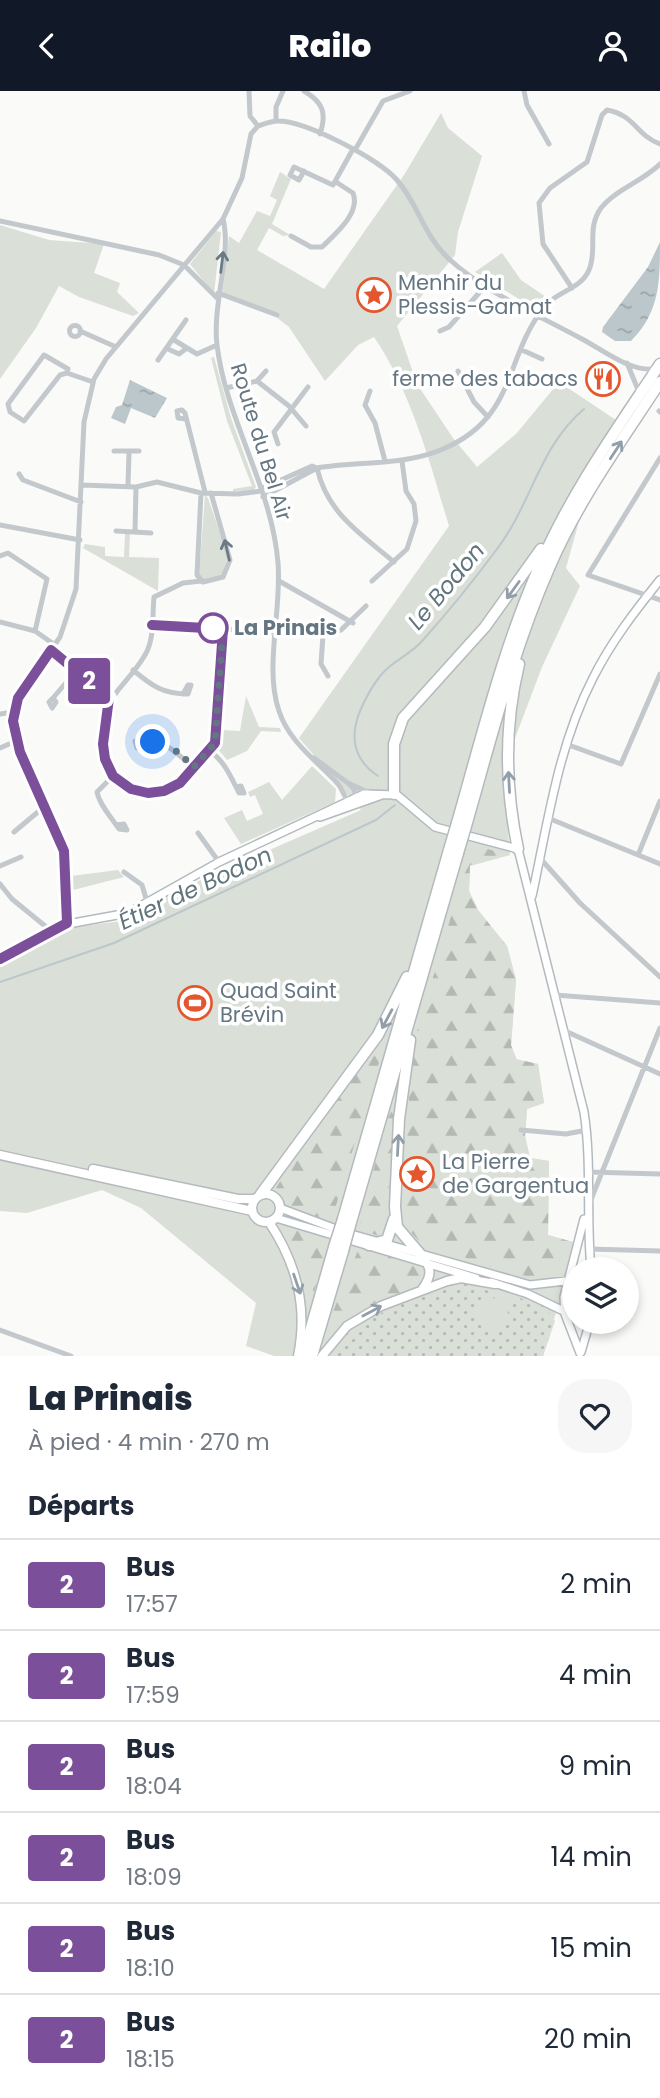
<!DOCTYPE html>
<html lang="fr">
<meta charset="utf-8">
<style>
:root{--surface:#fff;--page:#f6f6f7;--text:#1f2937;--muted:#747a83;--line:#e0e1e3;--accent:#111827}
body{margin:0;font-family:Poppins,sans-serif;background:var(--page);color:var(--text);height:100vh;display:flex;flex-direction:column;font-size:26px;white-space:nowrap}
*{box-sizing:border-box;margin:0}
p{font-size:23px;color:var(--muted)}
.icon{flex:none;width:38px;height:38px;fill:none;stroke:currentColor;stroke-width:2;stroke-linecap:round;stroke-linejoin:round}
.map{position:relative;height:1265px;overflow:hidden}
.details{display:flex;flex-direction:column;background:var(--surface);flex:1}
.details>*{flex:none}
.badge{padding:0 14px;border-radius:5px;font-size:24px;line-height:46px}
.fabs{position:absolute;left:562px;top:1166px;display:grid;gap:14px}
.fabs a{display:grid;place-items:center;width:77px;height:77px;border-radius:50%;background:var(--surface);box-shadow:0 4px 10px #0003;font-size:35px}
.you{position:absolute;width:35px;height:35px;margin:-18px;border:5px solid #fff;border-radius:50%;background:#1a73e8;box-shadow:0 0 0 10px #1a73e833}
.map>.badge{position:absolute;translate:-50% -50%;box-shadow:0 0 0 4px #fff}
h2{padding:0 28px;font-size:26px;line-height:63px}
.round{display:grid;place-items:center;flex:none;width:74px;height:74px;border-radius:28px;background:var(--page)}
.headline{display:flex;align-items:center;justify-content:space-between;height:119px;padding:0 28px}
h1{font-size:33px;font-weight:800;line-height:52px}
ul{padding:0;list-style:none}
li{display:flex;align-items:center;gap:21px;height:91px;padding:0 28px;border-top:2px solid var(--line)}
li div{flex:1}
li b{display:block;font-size:26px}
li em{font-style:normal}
li .badge{min-width:77px;font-weight:700;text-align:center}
header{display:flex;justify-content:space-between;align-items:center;height:91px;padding:0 28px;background:var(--accent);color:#fff;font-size:32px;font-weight:800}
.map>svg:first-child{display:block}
</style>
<header><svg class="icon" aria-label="back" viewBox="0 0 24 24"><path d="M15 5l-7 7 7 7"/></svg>Railo<svg class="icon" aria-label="person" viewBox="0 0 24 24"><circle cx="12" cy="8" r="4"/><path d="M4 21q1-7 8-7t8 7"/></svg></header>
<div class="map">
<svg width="660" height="1265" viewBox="0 0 660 1265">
<defs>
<pattern id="forest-firs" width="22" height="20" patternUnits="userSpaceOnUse" patternTransform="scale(1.75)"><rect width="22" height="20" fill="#dadfd7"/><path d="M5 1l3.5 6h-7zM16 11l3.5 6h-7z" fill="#b4b9b4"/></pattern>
<pattern id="garden-dots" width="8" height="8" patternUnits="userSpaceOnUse" patternTransform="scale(1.75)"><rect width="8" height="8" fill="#dadfd7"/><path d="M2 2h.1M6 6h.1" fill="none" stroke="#b4b9b4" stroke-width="1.8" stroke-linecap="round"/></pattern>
<pattern id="water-ripples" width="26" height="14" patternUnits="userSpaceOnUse" patternTransform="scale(1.75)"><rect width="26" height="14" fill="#bbc7cb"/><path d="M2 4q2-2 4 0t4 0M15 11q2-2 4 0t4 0" fill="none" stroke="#9ca6aa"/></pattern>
</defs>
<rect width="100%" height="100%" fill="#fafaf8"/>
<path fill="#dadfd7" d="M441,22L448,37L482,65L458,141L455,164L397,235L417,293L453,347L477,376L516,343L559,291L634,341L583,416L566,477L580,495L542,576L503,679L510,764L470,775L469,800L478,819L507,855L516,889L511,954L517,969L538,973L544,1012L527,1018L525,1045L530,1067L549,1070L548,1144L573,1151L561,1216L558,1215L543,1265H274L246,1255L256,1212L141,1117L102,1099L27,1122L0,1120V873L58,838L122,830L194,792L361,719L299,647L449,435C430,372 411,300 374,246L358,254L325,290L289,236L276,226L222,206L229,145L239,152L257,120L270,125L277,109L270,105L280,81L291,88L272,133L290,144L283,145L269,137L257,159L324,198L404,84Z
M0,134L49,149L104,153L94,182L120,192L117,201L139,222L133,225L79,206L59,195L36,237L0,288Z
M216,140L221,141L214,203L190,173Z
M502,162L521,189L546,206L541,212L527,213L475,181Z
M214,266L231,327L256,396L254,399L233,401V398L252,395L227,330L211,267Z
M205,404L208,407L228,466L221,485L204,489L199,485Z
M125,443H130L129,466L159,467L158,500L83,457L85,453L105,456V465L124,466Z
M246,605L259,636L280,637L281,641L261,640L247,660L227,669L217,657L221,639L240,640Z
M312,675L336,698L335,711L241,753L224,727L242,719L247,730L263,723L255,704L250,706L248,701L269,691L282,709Z
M118,779L124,786L69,800L71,785Z"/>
<path fill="url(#forest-firs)" d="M472,754L510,764L470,774L469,800L478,819L507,855L516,889L511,954L516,968L538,973L544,1012L527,1018L525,1045L530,1067L549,1070L548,1144L573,1151L558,1180L544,1189L503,1180L419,1150L403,1133L410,986L417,941Z
M377,955H384L331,1131L293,1119L276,1097L297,1063Z
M390,1018L396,1028L385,1137L378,1145L360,1137L362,1121Z
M285,1132L329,1148L314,1201L279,1136Z
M359,1157L423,1175L419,1194L357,1224L336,1241L328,1233Z"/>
<path fill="url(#garden-dots)" d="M459,1191L499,1203L497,1209L490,1204L476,1212L474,1227L483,1237C505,1242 510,1224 509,1207L513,1205L542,1214L555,1230L543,1265H328C346,1228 422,1206 459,1191Z"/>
<path fill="url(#water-ripples)" d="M660,151C660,190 660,221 631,250H615L602,241L603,236L648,176Z
M130,289L167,307L155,327L131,317L125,333L111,327L116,316L122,314Z"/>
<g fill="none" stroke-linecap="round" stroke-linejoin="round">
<path stroke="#bbc7cb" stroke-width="2" d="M378,685C354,669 349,647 360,620C366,606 377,586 389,576C400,567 414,560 423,549C449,520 474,489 497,458C532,412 539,356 584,318
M0,891L114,852L376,729L395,714"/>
<g stroke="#b3babf" stroke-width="10">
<path id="secondary" d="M320,726L382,704
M532,805C548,731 558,655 593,587C611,551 635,520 660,489
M0,868L57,835L128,822L219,771L364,703L397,704L435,736L518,758L584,1021C592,1072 586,1126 591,1178
M280,1117L344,1141L530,1194L574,1189
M276,1127L476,1187
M491,1191L528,1203L574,1225
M581,1261L590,1230
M580,1262L565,1223L564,1206L584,1128"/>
</g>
<g stroke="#b5babe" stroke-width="11">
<path id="primary" d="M0,1064L252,1120
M93,1078L238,1108H254
M252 1117a14 14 0 1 1 28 0a14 14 0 1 1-28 0Z
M269,1131C297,1173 308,1216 298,1265
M420,1163C431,1175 433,1183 423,1197
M322,1265L347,1235L381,1215L447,1190L461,1187L495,1193"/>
</g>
<g stroke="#b4b9bd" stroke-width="13">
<path id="highway" d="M394,703V653L403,627L485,536L541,458
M457,732C482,645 503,557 540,474C571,402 617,338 660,273
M466,735C491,648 513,559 550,475C578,410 621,351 660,291
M518,758C505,697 504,635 519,573
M410,949L399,1028L395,1116L397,1136L420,1163
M261,1103L378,944L407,886
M343,1128L449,759
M351,1131L458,762
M369,1154L387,1149L394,1128
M303,1265L334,1156
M312,1265L343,1160"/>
</g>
<path stroke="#c3c8cc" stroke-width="5" d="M249,0L250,25L258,35
M304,0C323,11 327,22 320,43
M524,0L527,14L549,53
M276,30V16L283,0
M258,35C264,33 271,30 278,30C306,30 379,68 397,89C419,114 423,144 449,168C486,202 538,224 582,248C603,259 630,281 655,278
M355,59L383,10L410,0
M304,80L299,89L290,84L294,76L333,94L353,58
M223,128C232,162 212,214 217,254C226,329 272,396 278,472C282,519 264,577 279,620C289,651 317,670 338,693C343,699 344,706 349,711
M0,130L159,164L184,174L217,207
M291,145L311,156H322C335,143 361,122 353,102L336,91
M572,197L543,153L539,112L550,97L587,71L602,24L607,19C635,24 636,44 660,53
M218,202L277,224
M69.5 240a5.5 5.5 0 1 1 11 0a5.5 5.5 0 1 1-11 0Z
M80,240L116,256
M440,240L449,236L486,194
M174,249L197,263L217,254
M168,258L179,263L187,257
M522,259L542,268
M44,264L68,278L67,282L60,284L24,330L10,321L8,313Z
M158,269L186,229
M627,272L639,301
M458,280L474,311L488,326
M67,282L93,291
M257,290L266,280
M226,297L257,290L289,315L306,335
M370,300L365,314L375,332L385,370
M659,320L660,321
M186,328L178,327L177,320L182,319L185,322L205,401
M278,353L274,341L308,296
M114,360H139
M660,367L588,484L660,509
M317,377C327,422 361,443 394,471
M19,383L23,389L81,411
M82,394L136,396L157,391L201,402L238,403L261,400
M128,394L129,362
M261,398L312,375L317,377C359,370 404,375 443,358C518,326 503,267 545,215C558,200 581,198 589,179C598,158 586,138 601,117C615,99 643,90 660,73
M201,402L197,484L203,491L223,486L230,469L211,402
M263,406L317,377
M0,434L80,449
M116,440L151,442
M135,441L136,396
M0,465L8,462L47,488L35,540
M201,490L183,492L154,506C152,525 155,547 145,564C123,601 99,603 103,656C105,674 115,691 132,698C159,710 178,693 196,675C203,667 212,660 215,650C224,614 219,574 223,538
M279,490L353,532
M372,490L407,458L416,430L414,413L406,400L402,370
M0,531L35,540L55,554
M152,534L323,544L341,539L366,515
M323,544L321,573L328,585
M51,559L109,607
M133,579C152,595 163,603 188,603L191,594H188L183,603
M53,607L56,611L52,617L49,611L53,607L76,580
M0,623L14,621
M143,650L141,657H137L135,650L138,649L166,654L194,676
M566,653L621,673L660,583
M0,657L16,650
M210,660C225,671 231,686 239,702H244L241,695L236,696
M314,667L348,692L370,702
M113,685L97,701C100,715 112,727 119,738L127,739L124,733L116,734
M348,692L354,698L356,708
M548,727L660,773
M14,741L45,715
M198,742L219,771
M638,764L660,710
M539,766L580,812L660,886
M0,775L21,766
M124,781L142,794L147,811
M0,793L12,808L50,839
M67,832L64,760L20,661L13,630L18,607L60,546L76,498L84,331L94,288L106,268L223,128L242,87L251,43L258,35
M555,904L660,912
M563,939L660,983
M521,1039L566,1043L587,1039
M588,1081L660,1083
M590,1111L660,937
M589,1158L660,1160
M0,1239L71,1265"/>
<use href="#secondary" stroke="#fff" stroke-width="7"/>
<use href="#primary" stroke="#fff" stroke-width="8"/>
<use href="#highway" stroke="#fff" stroke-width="10"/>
<g stroke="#b4b9bd" stroke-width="13" stroke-linecap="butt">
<path id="highway-bridge" d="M449,759L457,732
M458,762L466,735
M334,1156L343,1128
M343,1160L351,1131"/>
</g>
<use href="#highway-bridge" stroke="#fff" stroke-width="10"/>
</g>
<defs><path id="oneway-shaft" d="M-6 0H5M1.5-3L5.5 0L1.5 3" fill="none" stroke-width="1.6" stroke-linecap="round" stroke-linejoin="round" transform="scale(1.75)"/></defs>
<g stroke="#6a7a87">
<use href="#oneway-shaft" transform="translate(222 171) rotate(-83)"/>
<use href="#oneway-shaft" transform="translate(227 459) rotate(-103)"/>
</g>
<g stroke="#939fa8">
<use href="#oneway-shaft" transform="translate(616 359) rotate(-57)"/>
<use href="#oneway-shaft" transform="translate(513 499) rotate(126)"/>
<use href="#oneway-shaft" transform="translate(509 691) rotate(-93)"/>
<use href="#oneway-shaft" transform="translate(387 928) rotate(118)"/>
<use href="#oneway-shaft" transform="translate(398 1054) rotate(-87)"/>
<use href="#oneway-shaft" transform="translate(297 1193) rotate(71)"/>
<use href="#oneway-shaft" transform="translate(372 1220) rotate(-28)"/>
</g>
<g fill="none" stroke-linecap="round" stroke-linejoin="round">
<g stroke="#fff" stroke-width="16">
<path id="line" d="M0,868L67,832L64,760L20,661L13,630L18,607L51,559L109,607L103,653L105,668L113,685L131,698L148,702L164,700L180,692L215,652L223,538L152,534"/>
</g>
<use href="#line" stroke="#7c4f9a" stroke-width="10"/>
<path stroke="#657683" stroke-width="7" stroke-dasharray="0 12.6" d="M153,651L175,659L194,676L215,652L223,538L213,537"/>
</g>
<defs>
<g id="sight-ring" transform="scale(1.75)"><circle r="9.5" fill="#fff" stroke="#e4572e" stroke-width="1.5"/><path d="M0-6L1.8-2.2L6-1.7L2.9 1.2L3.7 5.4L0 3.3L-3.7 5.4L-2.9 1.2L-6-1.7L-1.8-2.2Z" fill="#e4572e"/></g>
<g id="restaurant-ring" transform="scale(1.75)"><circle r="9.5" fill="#fff" stroke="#e4572e" stroke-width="1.5"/><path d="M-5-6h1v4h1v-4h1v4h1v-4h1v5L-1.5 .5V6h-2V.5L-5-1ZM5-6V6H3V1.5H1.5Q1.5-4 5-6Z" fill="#e4572e"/></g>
<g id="stadium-ring" transform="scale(1.75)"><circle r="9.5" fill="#fff" stroke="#e4572e" stroke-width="1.5"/><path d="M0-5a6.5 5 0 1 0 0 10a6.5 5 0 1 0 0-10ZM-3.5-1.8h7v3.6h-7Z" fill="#e4572e"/></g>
</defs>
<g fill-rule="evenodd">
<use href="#sight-ring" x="374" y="204"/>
<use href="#restaurant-ring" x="603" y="288"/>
<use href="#stadium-ring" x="195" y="912"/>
<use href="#sight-ring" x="417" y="1083"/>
</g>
<circle fill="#fff" stroke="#7c4f9a" stroke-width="3.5" cx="213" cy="537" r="14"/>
<g text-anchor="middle" stroke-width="7" stroke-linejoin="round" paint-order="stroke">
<g font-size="21" fill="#657683" stroke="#fff" text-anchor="start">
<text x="398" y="199">Menhir du<tspan x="398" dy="24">Plessis-Gamat</tspan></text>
<text x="578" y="295" text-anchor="end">ferme des tabacs</text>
<text x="220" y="907">Quad Saint<tspan x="220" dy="24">Brévin</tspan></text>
<text x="442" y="1078">La Pierre<tspan x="442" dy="24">de Gargentua</tspan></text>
</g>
<g font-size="21" fill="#657683" stroke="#fff">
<text transform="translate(261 351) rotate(73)" y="7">Route du Bel Air</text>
</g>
<g font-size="21" font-weight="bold" fill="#657683" stroke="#fff" text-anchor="start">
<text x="234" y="544">La Prinais</text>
</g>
<g font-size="23" font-style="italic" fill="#60757c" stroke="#fff">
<text transform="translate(446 495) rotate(-50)" y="8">Le Bodon</text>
<text transform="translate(195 797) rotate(-25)" y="8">Étier de Bodon</text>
</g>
</g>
</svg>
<div class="fabs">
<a><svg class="icon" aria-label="layers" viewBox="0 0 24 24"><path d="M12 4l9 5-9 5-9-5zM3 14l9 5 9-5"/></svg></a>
</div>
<div class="you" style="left:153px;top:651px"></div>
<b class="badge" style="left:89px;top:590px;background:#7c4f9a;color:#fff">2</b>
</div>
<section class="details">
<div class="headline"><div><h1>La Prinais</h1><p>À pied · 4 min · 270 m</p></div><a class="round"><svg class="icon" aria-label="heart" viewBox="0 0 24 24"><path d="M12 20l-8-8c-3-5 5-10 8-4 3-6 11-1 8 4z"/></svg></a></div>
<h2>Départs</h2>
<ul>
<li><span class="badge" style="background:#7c4f9a;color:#fff">2</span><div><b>Bus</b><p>17:57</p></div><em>2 min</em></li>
<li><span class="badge" style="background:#7c4f9a;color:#fff">2</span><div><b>Bus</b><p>17:59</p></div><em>4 min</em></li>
<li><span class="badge" style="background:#7c4f9a;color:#fff">2</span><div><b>Bus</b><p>18:04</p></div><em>9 min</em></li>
<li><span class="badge" style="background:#7c4f9a;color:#fff">2</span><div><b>Bus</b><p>18:09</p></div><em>14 min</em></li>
<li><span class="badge" style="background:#7c4f9a;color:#fff">2</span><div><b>Bus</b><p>18:10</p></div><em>15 min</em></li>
<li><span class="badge" style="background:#7c4f9a;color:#fff">2</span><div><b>Bus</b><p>18:15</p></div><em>20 min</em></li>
</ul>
</section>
